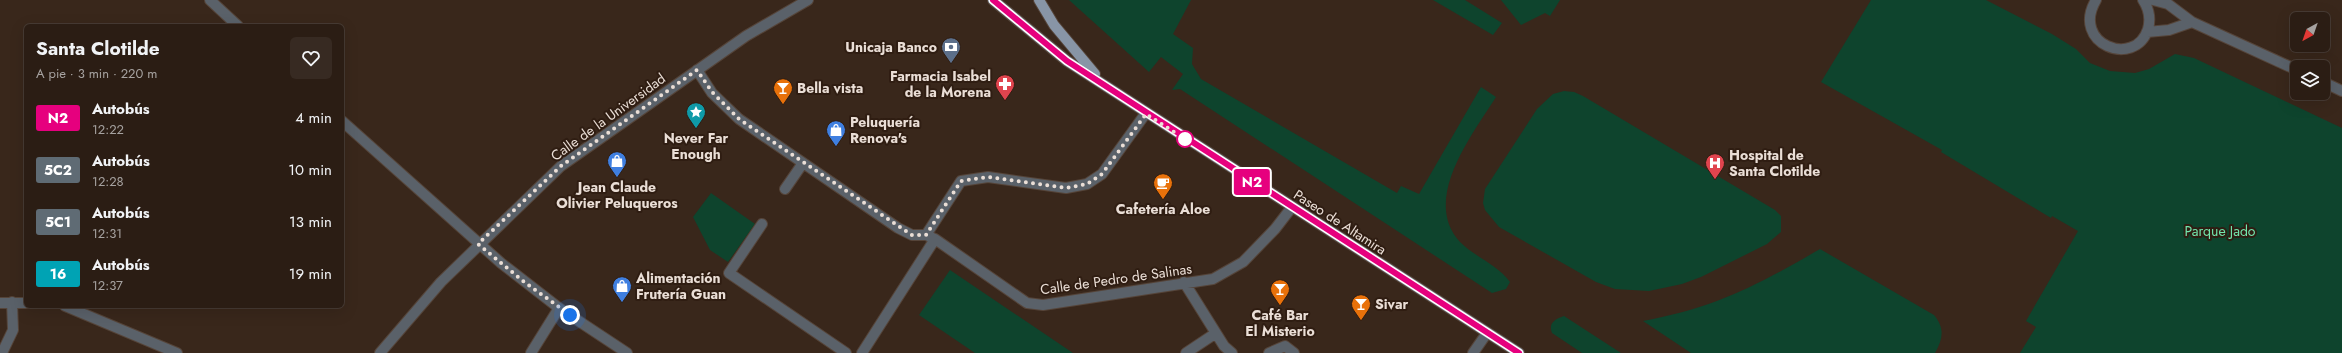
<!DOCTYPE html>
<html lang="es">
<meta charset="utf-8">
<style>
:root{--surface:#2b1d14;--page:#372a22;--text:#f1f3f6;--muted:#a6a2a0;--line:#473b34}
body{margin:0;font-family:Jost,sans-serif;background:var(--page);color:var(--text);height:100vh;display:flex;flex-direction:column;font-size:15px;white-space:nowrap}
*{box-sizing:border-box;margin:0}
p{font-size:13px;color:var(--muted)}
.icon{flex:none;width:22px;height:22px;fill:none;stroke:currentColor;stroke-width:2;stroke-linecap:round;stroke-linejoin:round}
.map{position:relative;flex:1;overflow:hidden}
.sheet{position:absolute;left:24px;top:24px;width:320px;height:284px;display:flex;flex-direction:column;background:var(--surface);border-radius:6px;box-shadow:0 4px 16px #0002,0 0 0 1px var(--line)}
.sheet>*{flex:none}
.badge{padding:0 8px;border-radius:3px;font-size:14px;line-height:26px}
.needle{width:26px;rotate:220deg}
.buttons{position:absolute;left:2290px;top:12px;display:grid;gap:8px}
.buttons a{display:grid;place-items:center;width:40px;height:40px;border-radius:6px;background:var(--surface);box-shadow:0 4px 16px #0002,0 0 0 1px var(--line);font-size:20px}
.you{position:absolute;width:20px;height:20px;margin:-10px;border:3px solid #fff;border-radius:50%;background:#1a73e8;box-shadow:0 0 0 6px #1a73e833}
.map>.badge{position:absolute;translate:-50% -50%;box-shadow:0 0 0 2px #fff}
.round{display:grid;place-items:center;flex:none;width:42px;height:42px;border-radius:6px;background:var(--page)}
.summary{display:flex;align-items:center;justify-content:space-between;height:68px;padding:0 12px}
h1{font-size:19px;font-weight:700;line-height:30px}
ul{padding:0;list-style:none}
li{display:flex;align-items:center;gap:12px;height:52px;padding:0 12px}
li div{flex:1}
li b{display:block;font-size:15px}
li em{font-style:normal}
li .badge{min-width:44px;font-weight:700;text-align:center}
.map>svg:first-child{display:block}
</style>
<div class="map">
<svg width="2342" height="353" viewBox="0 0 2342 353">
<rect width="100%" height="100%" fill="#39271b"/>
<path fill="#0e442d" d="M1069,0H1191L1173,34L1193,48L1192,64L1201,79L1397,193L1401,186L1419,194L1481,87L1496,97C1472,135 1421,200 1460,242C1475,257 1498,265 1510,282L1506,289L1492,293L1180,89L1172,90L1183,74L1161,57L1149,72Z
M1433,0H1465L1502,23L1493,35Z
M1501,0H1560L1550,16L1545,13L1521,25Z
M1871,0H1986L2052,34L2076,49L2090,63L2110,71L2135,73L2149,69L2175,54L2194,58L2342,128V353H2020L2036,327L2026,321L2078,231L2052,216L2051,218L1941,152L1942,150L1821,82Z
M1564,91L1574,92L1583,96L1775,210L1781,216V232L1767,244L1701,277L1682,284L1649,291L1615,289L1596,282L1499,227L1485,210L1483,203L1485,189L1537,109L1553,94Z
M711,193L755,224L728,262L710,250L693,217Z
M1820,249L1934,315C1945,328 1943,339 1935,353H1691L1643,321C1715,308 1758,285 1820,249Z
M950,270L1073,353H975L919,315Z
M1564,316L1621,353H1582L1552,333C1548,323 1555,319 1564,316Z"/>
<g fill="none" stroke-linecap="round" stroke-linejoin="round">
<g stroke="#554439" stroke-width="12">
<path id="minor" d="M210,0L238,26
M2096,0C2070,44 2135,69 2148,29C2151,18 2149,9 2143,0
M2153,0L2168,4L2192,22L2297,70
M2147,32L2169,30L2192,22
M697,70L712,93L739,119L898,228L912,235H926L935,239L1027,303L1043,305L1213,279L1243,262L1275,229L1292,207
M2323,82L2342,91
M342,121L501,263L559,308L627,353
M785,189L803,163
M762,224L729,273L846,353
M926,235L961,181L988,177L1066,188L1087,184L1102,174L1146,113
M1184,282L1224,346L1232,353
M0,303H26
M65,306L177,353
M2,353L13,330L12,302
M380,353L441,282L561,166L746,36L808,0
M531,353L559,308
M862,353L935,239
M1186,353L1216,333
M1269,353L1285,346L1294,353
M1473,353L1487,333"/>
</g>
<g stroke="#554439" stroke-width="12">
<path id="major" d="M993,0L1067,61L1519,353
M1039,0L1054,25L1095,74"/>
</g>
<use href="#minor" stroke="#5a6169" stroke-width="10"/>
<use href="#major" stroke="#8895a6" stroke-width="10"/>
</g>
<g fill="none" stroke-linecap="round" stroke-linejoin="round">
<g stroke="#fff" stroke-width="9">
<path id="line" d="M993,0L1067,61L1519,353"/>
</g>
<use href="#line" stroke="#e6007e" stroke-width="6"/>
<path stroke="#eaded6" stroke-width="4" stroke-dasharray="0 7.2" d="M570,315L523,281L478,244L561,166L697,70L712,92L739,119L912,235H926L961,181L988,177L1066,188L1087,184L1102,174L1146,114L1185,139"/>
</g>
<defs>
<g id="bank-pin" transform="scale(1)"><path d="M0 17L-7.5 6A9.5 9.5 0 1 1 7.5 6Z" fill="#5c6f8a" stroke="#2f1d12"/><path d="M-6-4H6V4H-6ZM0-2.3a2.3 2.3 0 1 0 0 4.6a2.3 2.3 0 1 0 0-4.6Z" fill="#fff"/></g>
<g id="pharmacy-pin" transform="scale(1)"><path d="M0 17L-7.5 6A9.5 9.5 0 1 1 7.5 6Z" fill="#e0444e" stroke="#2f1d12"/><path d="M-2-6h4v4h4v4h-4v4h-4v-4h-4v-4h4Z" fill="#fff"/></g>
<g id="bar-pin" transform="scale(1)"><path d="M0 17L-7.5 6A9.5 9.5 0 1 1 7.5 6Z" fill="#e8710a" stroke="#2f1d12"/><path d="M-6-5H6L.8 .8V4.5H3.5V6h-7V4.5H-.8V.8Z" fill="#fff"/></g>
<g id="sight-pin" transform="scale(1)"><path d="M0 17L-7.5 6A9.5 9.5 0 1 1 7.5 6Z" fill="#0f9aa8" stroke="#2f1d12"/><path d="M0-6L1.8-2.2L6-1.7L2.9 1.2L3.7 5.4L0 3.3L-3.7 5.4L-2.9 1.2L-6-1.7L-1.8-2.2Z" fill="#fff"/></g>
<g id="shop-pin" transform="scale(1)"><path d="M0 17L-7.5 6A9.5 9.5 0 1 1 7.5 6Z" fill="#3f7fe0" stroke="#2f1d12"/><path d="M-5-2.5h2.3a2.7 3.5 0 0 1 5.4 0H5L5.5 6h-11ZM-1.5-2.5h3a1.5 2.3 0 0 0-3 0Z" fill="#fff"/></g>
<g id="hospital-pin" transform="scale(1)"><path d="M0 17L-7.5 6A9.5 9.5 0 1 1 7.5 6Z" fill="#e0444e" stroke="#2f1d12"/><path d="M-5-5h3v3.5h4V-5h3V5h-3V1.5h-4V5h-3Z" fill="#fff"/></g>
<g id="cafe-pin" transform="scale(1)"><path d="M0 17L-7.5 6A9.5 9.5 0 1 1 7.5 6Z" fill="#e8710a" stroke="#2f1d12"/><path d="M-5.5-4.5H6V0H3Q3 3.5 0 3.5H-2.5Q-5.5 3.5-5.5 0ZM3-3.2v2h1.7v-2ZM-6 4.5H4V6H-6Z" fill="#fff"/></g>
</defs>
<g fill-rule="evenodd">
<use href="#bank-pin" x="951" y="47"/>
<use href="#pharmacy-pin" x="1005" y="84"/>
<use href="#bar-pin" x="783" y="88"/>
<use href="#sight-pin" x="696" y="112"/>
<use href="#shop-pin" x="836" y="130"/>
<use href="#shop-pin" x="617" y="161"/>
<use href="#hospital-pin" x="1715" y="163"/>
<use href="#cafe-pin" x="1163" y="183"/>
<use href="#shop-pin" x="622" y="286"/>
<use href="#bar-pin" x="1280" y="289"/>
<use href="#bar-pin" x="1361" y="304"/>
</g>
<circle fill="#fff" stroke="#e6007e" stroke-width="2" cx="1185" cy="139" r="8"/>
<g text-anchor="middle" stroke-width="4" stroke-linejoin="round" paint-order="stroke">
<g font-size="14" font-weight="bold" fill="#eaded6" stroke="#2f1d12" text-anchor="start">
<text x="937" y="52" text-anchor="end">Unicaja Banco</text>
<text x="991" y="81" text-anchor="end">Farmacia Isabel<tspan x="991" dy="16">de la Morena</tspan></text>
<text x="797" y="93">Bella vista</text>
<text x="850" y="127">Peluquería<tspan x="850" dy="16">Renova's</tspan></text>
<text x="696" y="143" text-anchor="middle">Never Far<tspan x="696" dy="16">Enough</tspan></text>
<text x="1729" y="160">Hospital de<tspan x="1729" dy="16">Santa Clotilde</tspan></text>
<text x="617" y="192" text-anchor="middle">Jean Claude<tspan x="617" dy="16">Olivier Peluqueros</tspan></text>
<text x="1163" y="214" text-anchor="middle">Cafetería Aloe</text>
<text x="636" y="283">Alimentación<tspan x="636" dy="16">Frutería Guan</tspan></text>
<text x="1375" y="309">Sivar</text>
<text x="1280" y="320" text-anchor="middle">Café Bar<tspan x="1280" dy="16">El Misterio</tspan></text>
</g>
<g font-size="14" fill="#eaded6" stroke="#2f1d12">
<text transform="translate(608 117) rotate(-36)" y="5">Calle de la Universidad</text>
<text transform="translate(1340 222) rotate(33)" y="5">Paseo de Altamira</text>
<text transform="translate(1116 279) rotate(-8)" y="5">Calle de Pedro de Salinas</text>
</g>
<g font-size="14" fill="#73e6ad" stroke="#2f1d12">
<text x="2220" y="236">Parque Jado</text>
</g>
</g>
</svg>
<div class="buttons">
<a><svg class="needle" viewBox="-14 -14 28 28"><path d="M0-13l5 13h-10z" fill="#e53935"/><path d="M0 13l5-13h-10z" fill="#a6a2a0"/></svg></a>
<a><svg class="icon" aria-label="layers" viewBox="0 0 24 24"><path d="M12 4l9 5-9 5-9-5zM3 14l9 5 9-5"/></svg></a>
</div>
<div class="you" style="left:570px;top:315px"></div>
<b class="badge" style="left:1252px;top:182px;background:#e6007e;color:#fff">N2</b>
<section class="sheet">
<div class="summary"><div><h1>Santa Clotilde</h1><p>A pie · 3 min · 220 m</p></div><a class="round"><svg class="icon" aria-label="heart" viewBox="0 0 24 24"><path d="M12 20l-8-8c-3-5 5-10 8-4 3-6 11-1 8 4z"/></svg></a></div>
<ul>
<li><span class="badge" style="background:#e6007e;color:#fff">N2</span><div><b>Autobús</b><p>12:22</p></div><em>4 min</em></li>
<li><span class="badge" style="background:#5f6b74;color:#fff">5C2</span><div><b>Autobús</b><p>12:28</p></div><em>10 min</em></li>
<li><span class="badge" style="background:#5f6b74;color:#fff">5C1</span><div><b>Autobús</b><p>12:31</p></div><em>13 min</em></li>
<li><span class="badge" style="background:#00a3b4;color:#fff">16</span><div><b>Autobús</b><p>12:37</p></div><em>19 min</em></li>
</ul>
</section>
</div>
